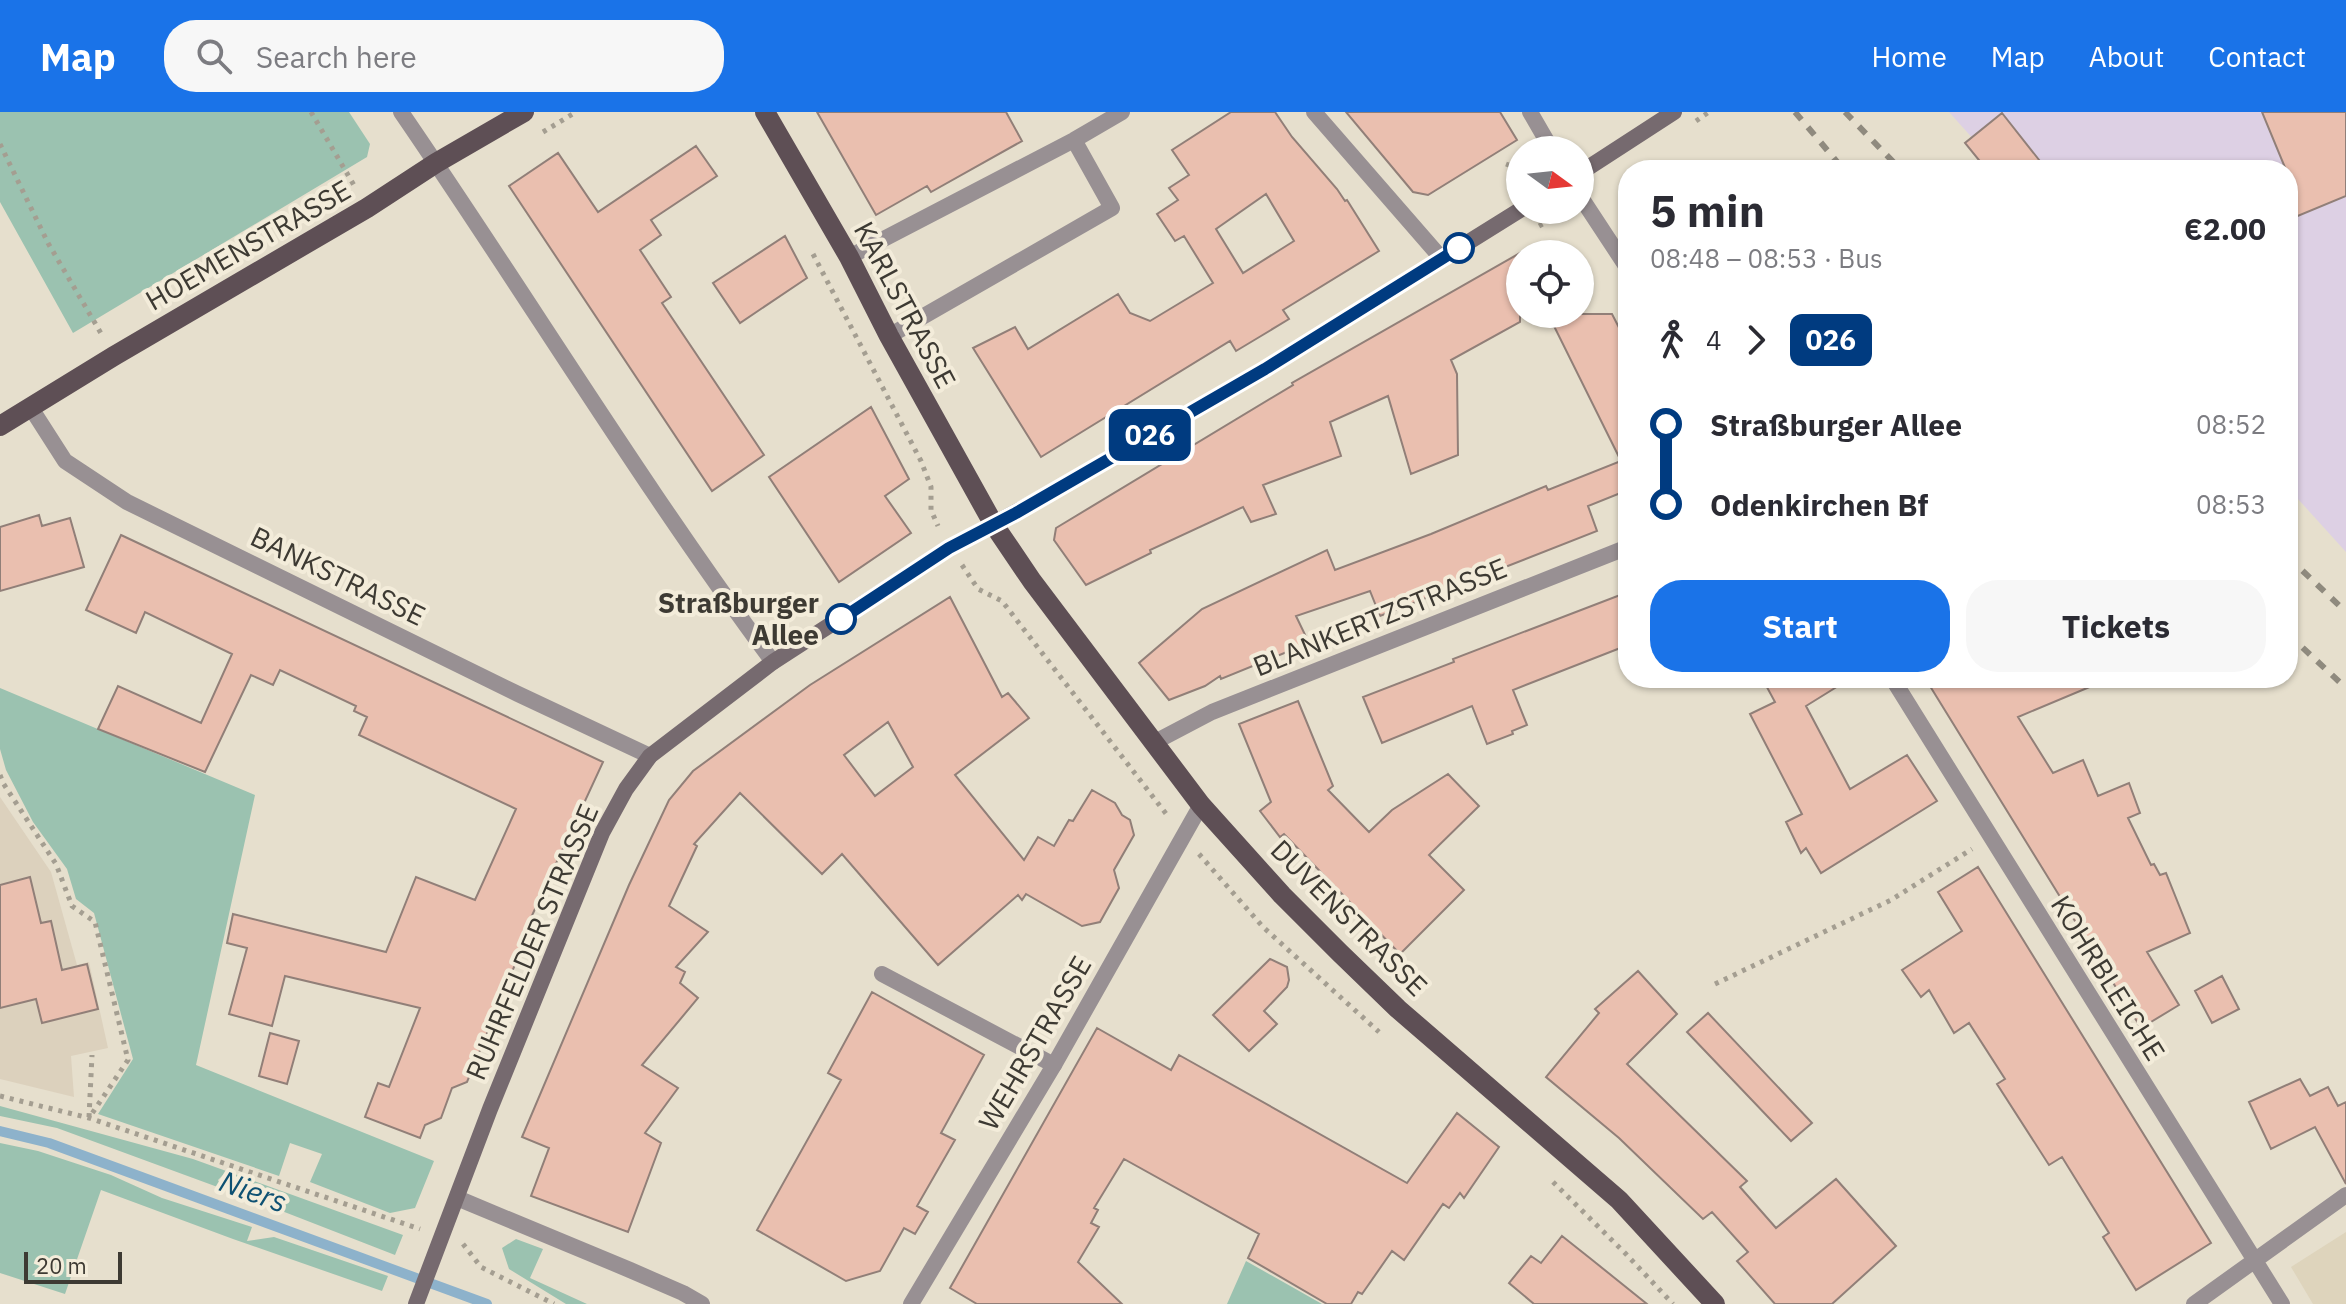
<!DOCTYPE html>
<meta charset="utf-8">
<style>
:root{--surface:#fff;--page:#f7f7f7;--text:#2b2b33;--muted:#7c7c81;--accent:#1a73e8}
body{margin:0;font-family:"IBM Plex Sans",sans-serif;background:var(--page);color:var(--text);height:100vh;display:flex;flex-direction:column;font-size:30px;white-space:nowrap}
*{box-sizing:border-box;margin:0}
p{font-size:26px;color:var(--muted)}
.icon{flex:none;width:44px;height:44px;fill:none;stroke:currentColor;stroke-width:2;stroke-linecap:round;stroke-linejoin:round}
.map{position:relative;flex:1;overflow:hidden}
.panel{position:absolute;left:1618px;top:48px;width:680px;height:528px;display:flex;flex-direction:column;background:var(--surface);border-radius:32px;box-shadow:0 2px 6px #0004}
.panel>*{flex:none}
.badge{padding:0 16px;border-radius:12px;font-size:28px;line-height:52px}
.needle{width:52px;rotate:105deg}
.controls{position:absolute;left:1506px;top:24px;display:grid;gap:16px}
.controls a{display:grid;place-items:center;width:88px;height:88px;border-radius:50%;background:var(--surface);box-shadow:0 2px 6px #0004;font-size:40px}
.scale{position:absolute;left:24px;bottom:20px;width:98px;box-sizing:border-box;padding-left:8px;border:4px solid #3d3a33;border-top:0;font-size:22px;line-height:28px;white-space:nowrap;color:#3d3a33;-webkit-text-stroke:6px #f3ecda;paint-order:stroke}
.map>.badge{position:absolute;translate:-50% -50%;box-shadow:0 0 0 4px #fff}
.legs{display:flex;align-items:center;gap:12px;height:88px;padding:0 32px;font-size:26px}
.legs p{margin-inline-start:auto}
.overview{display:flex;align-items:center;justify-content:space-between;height:136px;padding:0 32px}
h1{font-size:44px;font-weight:700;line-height:60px}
.action{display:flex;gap:16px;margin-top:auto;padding:16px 32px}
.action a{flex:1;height:92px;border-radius:32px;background:var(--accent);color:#fff;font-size:32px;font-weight:700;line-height:92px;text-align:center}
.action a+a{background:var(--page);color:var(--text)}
ul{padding:0 32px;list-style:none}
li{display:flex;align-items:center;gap:28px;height:80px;font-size:30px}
li i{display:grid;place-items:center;width:12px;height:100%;margin:0 10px;background:currentColor}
li i::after{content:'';width:20px;height:20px;margin:-10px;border:6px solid;border-radius:50%;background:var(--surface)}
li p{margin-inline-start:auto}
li:first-child i{background:linear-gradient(#0000 50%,currentColor 0)}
li:last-child i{background:linear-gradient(currentColor 50%,#0000 0)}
header{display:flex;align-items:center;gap:48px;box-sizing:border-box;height:112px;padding:0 40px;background:var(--accent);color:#fff}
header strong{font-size:38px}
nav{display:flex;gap:44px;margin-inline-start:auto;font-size:28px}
.search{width:560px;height:72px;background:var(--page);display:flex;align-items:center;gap:20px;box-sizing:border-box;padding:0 28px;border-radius:32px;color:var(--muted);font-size:30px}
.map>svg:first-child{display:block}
</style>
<header>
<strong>Map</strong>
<div class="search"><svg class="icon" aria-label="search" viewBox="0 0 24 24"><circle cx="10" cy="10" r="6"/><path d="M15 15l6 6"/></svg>Search here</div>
<nav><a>Home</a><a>Map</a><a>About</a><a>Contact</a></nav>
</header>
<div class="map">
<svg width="2346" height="1192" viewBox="0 0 2346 1192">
<rect width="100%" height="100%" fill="#e6dfcd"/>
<path fill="#ddd0e4" d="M1949,0H2346V440L2288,376V58H2001Z"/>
<path fill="#ded4bc" d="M2346,1120V1192H2313L2291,1155Z"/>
<path fill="#dcd1bd" d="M0,685L51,760L77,853L89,850L108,936L71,944L74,985L0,967Z"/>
<path fill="#9bc2b0" d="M0,0H349L370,32L367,45L73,221L0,90Z
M0,576L255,683L196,953L434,1049L415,1096L390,1101L310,1070L322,1042L290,1031L279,1064L98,1002L133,947L94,801L76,787L67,757L33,710L6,658L0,637Z
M0,994L193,1047L403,1123L395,1143L269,1094L274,1081L272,1079L224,1062L218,1068L223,1077L57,1016L0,1004Z
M0,1031L38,1039L111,1063L162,1086L252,1115L247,1129L274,1125L388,1164L382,1179L233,1127L101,1078L65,1182L0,1161Z
M516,1127L543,1137L530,1166L587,1192H566L509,1157L502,1136Z
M1246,1149L1322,1192H1227Z"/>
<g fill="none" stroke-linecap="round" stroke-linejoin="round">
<path stroke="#8db2cb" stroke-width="10" d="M0,1019L49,1031L487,1192"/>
</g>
<path fill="#eabfaf" stroke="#917f78" stroke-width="2" fill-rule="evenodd" d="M817,0H1006L1022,29L931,80L927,74L876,103Z
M1231,0H1275L1292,25L1337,77L1345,89L1347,88L1379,139L1283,198L1289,207L1261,224L1236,239L1230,229L1041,345L973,236L1015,215L1028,237L1118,182L1130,201L1150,209L1213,171L1184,124L1175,129L1157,102L1178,88L1169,76L1189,63L1172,38ZM1266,82L1294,129L1243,161L1216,117Z
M1346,0H1500L1517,28L1428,83L1413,80Z
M2262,0H2346V84L2288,108V58H2286Z
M2002,1L2047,58H1987L1965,31Z
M696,34L717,64L651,108L661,123L640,138L671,185L662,191L764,343L712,379L509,74L558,41L598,100Z
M785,124L807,166L740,211L713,171Z
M1520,141V210L1451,248L1457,262L1458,343L1411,362L1388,284L1330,310L1341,344L1263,373L1276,402L1251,410L1243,395L1150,438L1151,441L1086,473L1054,428L1056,416L1293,273L1292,271Z
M1548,202H1612L1628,233V378L1588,394L1597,419L1380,504L1370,479L1296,504L1309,531L1221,567L1220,564L1205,574L1169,588L1139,551L1202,497L1327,438L1335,458L1431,422L1546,374L1548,378L1621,349Z
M871,295L909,367L885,384L911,421L839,470L769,365Z
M39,403L42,414L70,406L84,455L0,479V415Z
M121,423L603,650L529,810L532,811L467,970L452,976L441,1006L425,1013L420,1026L365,1005L378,971L389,975L420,896L285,864L272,914L229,902L247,836L227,831L233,802L386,840L416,765L475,788L516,697L359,623L367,605L354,599L356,594L280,558L273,573L251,563L205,660L98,617L118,574L201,611L232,542L145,500L136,521L86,498Z
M1628,480V533L1513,578L1527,613L1512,619L1513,622L1487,632L1472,594L1382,631L1363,585L1454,550L1453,547Z
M950,485L1002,585L1008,581L1029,606L955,663L1024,748L1038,725L1054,734L1069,708L1073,709L1092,678L1115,691L1122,703L1130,708L1134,723L1114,758L1119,776L1100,810L1082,814L1026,782L1022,788L1018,783L938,853L842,742L822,762L740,681L694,732L697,734L669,794L708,820L676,855L685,860L680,871L698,886L642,953L678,976L645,1021L661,1031L628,1120L531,1084L549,1036L522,1025L629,773L669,688L693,659L810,573ZM888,610L913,655L875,684L844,643Z
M1762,566H1851L1806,594L1850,677L1907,643L1937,689L1821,761L1806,736L1801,741L1786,710L1802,702L1750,602L1775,590Z
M1925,566H2111L2018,605L2053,661L2083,648L2098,684L2129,671L2140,701L2128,706L2151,753L2154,752L2160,763L2166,761L2190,821L2147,840L2179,893L2141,916Z
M1298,589L1333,674L1328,678L1369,720L1392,698L1448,662L1479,694L1429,743L1464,778L1400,842L1284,722L1280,725L1260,699L1271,690L1239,612Z
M1978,755L2211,1131L2136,1178L2103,1125L2109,1121L2062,1045L2049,1053L1997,972L2005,967L1969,911L1954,921L1929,878L1921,885L1902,858L1962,819L1938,780Z
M30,765L41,811L51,809L62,858L87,852L98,897L42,911L36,887L0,896V773Z
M1270,847L1287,855L1289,868L1287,875L1264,899L1277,912L1249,939L1213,903Z
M1638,859L1677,902L1627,952L1747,1069L1740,1075L1776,1116L1836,1067L1896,1134L1832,1192H1775L1737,1149L1748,1140L1712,1100L1703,1107L1619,1026L1546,965L1599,901L1595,897Z
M2222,864L2239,897L2212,911L2195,879Z
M872,880L984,943L941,1021L955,1028L917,1094L928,1100L915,1122L904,1116L880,1159L846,1169L757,1118L841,968L828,961Z
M1708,901L1812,1011L1791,1029L1687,920Z
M1097,916L1171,958L1179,943L1407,1071L1457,1001L1499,1035L1464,1086L1460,1081L1449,1096L1443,1092L1404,1148L1392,1139L1362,1182L1358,1180L1351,1192H1327L1248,1146L1259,1122L1124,1047L1094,1096L1098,1098L1091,1111L1099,1115L1078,1150L1122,1192H977L950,1176Z
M270,921L299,929L287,972L259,964Z
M2300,967L2310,984L2328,975L2338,994L2346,990V1072L2315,1015L2271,1037L2249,990Z
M1562,1124L1591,1147L1647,1192H1534L1509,1171L1531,1144L1541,1151Z"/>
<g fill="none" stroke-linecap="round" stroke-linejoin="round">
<path stroke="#a49e91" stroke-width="5" stroke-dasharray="4 6" stroke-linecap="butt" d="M311,0L355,75
M1696,9L1709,0
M543,20L576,0
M0,32L48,131L102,223
M1506,52L1520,57
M1628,65L1625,84L1628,97
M1539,114L1552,107L1546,98
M813,142L921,349L931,375V398L938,414
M962,453L978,477L1002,489L1167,703
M0,663L3,671L56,752L72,794L95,810L128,948L89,1006
M1199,742L1263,815L1379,920
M1715,872L1891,788L1972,737
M0,984L89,1006L420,1117
M89,1005L92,943
M1553,1070L1625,1141L1673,1192
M463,1132L481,1155L554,1192"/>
<path stroke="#989093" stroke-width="16" d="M1530,0L1552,38
M849,145L1074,28L1122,0
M889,224L1112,96L1074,28
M882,862L1054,953"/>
<path stroke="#989093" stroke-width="16" d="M401,0C526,182 641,372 773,550
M1314,0L1442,147
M1580,84L1628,157
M31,296L65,349L127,390L518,582L650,644
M1892,566L2282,1192
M1153,631L1212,600L1628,435
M457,1086L630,1158L683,1181L702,1192
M911,1192L1054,953L1201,693
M2194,1192L2346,1083"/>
<path stroke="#766a6f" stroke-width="16" d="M1580,61L1674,0
M416,1192L490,997L602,721L626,677L650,644L773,550L949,436L1038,388L1265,257L1520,98"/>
<path stroke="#5e4f55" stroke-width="20" d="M765,0L849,145L889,224L994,413L1032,469L1201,693L1282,783L1340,841L1398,897L1619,1088L1715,1192
M0,314L114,244L367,96L436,51L524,0"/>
<path stroke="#8f8a7e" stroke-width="6" stroke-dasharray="10 10" stroke-linecap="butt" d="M1795,0L1844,58
M1845,0L1901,58
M2288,445L2346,500
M2288,522L2346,576"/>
</g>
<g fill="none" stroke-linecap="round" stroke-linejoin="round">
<g stroke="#fff" stroke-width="18">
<path id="line-1" d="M841,507L949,436L1016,401L1265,257L1459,136"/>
</g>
<use href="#line-1" stroke="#003b80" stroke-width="12"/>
</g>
<g fill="#fff" stroke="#003b80" stroke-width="4">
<circle cx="1459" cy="136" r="14"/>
<circle cx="841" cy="507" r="14"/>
</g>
<g text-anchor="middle" stroke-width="8" stroke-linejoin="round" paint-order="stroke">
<g font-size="28" fill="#3d3a33" stroke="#f3ecda">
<text transform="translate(248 133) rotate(-30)" y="10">HOEMENSTRASSE</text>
<text transform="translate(905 193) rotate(62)" y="10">KARLSTRASSE</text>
<text transform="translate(338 464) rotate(26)" y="10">BANKSTRASSE</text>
<text transform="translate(1380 505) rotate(-22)" y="10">BLANKERTZSTRASSE</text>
<text transform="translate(1349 806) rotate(45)" y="10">DUVENSTRASSE</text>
<text transform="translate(532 830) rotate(-67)" y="10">RUHRFELDER STRASSE</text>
<text transform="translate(2108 866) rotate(58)" y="10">KOHRBLEICHE</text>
<text transform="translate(1035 931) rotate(-60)" y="10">WEHRSTRASSE</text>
</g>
<g font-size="28" font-weight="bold" fill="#3d3a33" stroke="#f3ecda" text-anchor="end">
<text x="819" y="501">Straßburger<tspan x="819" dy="32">Allee</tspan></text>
</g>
<g font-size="30" font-style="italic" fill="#0e5173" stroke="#f3ecda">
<text transform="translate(253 1080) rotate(20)" y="10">Niers</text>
</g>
</g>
</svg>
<div class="controls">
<a><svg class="needle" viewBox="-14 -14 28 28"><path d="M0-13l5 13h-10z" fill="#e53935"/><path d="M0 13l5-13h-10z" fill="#7c7c81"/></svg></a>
<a><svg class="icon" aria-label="locate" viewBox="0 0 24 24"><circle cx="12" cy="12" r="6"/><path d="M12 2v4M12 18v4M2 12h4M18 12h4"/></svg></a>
</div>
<div class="scale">20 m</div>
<b class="badge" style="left:1150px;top:323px;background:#003b80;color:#fff">026</b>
<section class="panel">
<div class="overview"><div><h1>5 min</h1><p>08:48 – 08:53 · Bus</p></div><b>€2.00</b></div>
<div class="legs"><svg class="icon" aria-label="walk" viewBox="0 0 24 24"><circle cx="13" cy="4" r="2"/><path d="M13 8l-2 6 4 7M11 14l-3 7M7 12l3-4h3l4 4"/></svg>4<svg class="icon" aria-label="forward" viewBox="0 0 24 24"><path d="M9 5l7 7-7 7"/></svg><b class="badge" style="background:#003b80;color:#fff">026</b></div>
<ul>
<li><i style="color:#003b80"></i><b>Straßburger Allee</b><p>08:52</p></li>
<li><i style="color:#003b80"></i><b>Odenkirchen Bf</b><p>08:53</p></li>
</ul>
<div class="action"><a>Start</a><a>Tickets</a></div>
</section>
</div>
